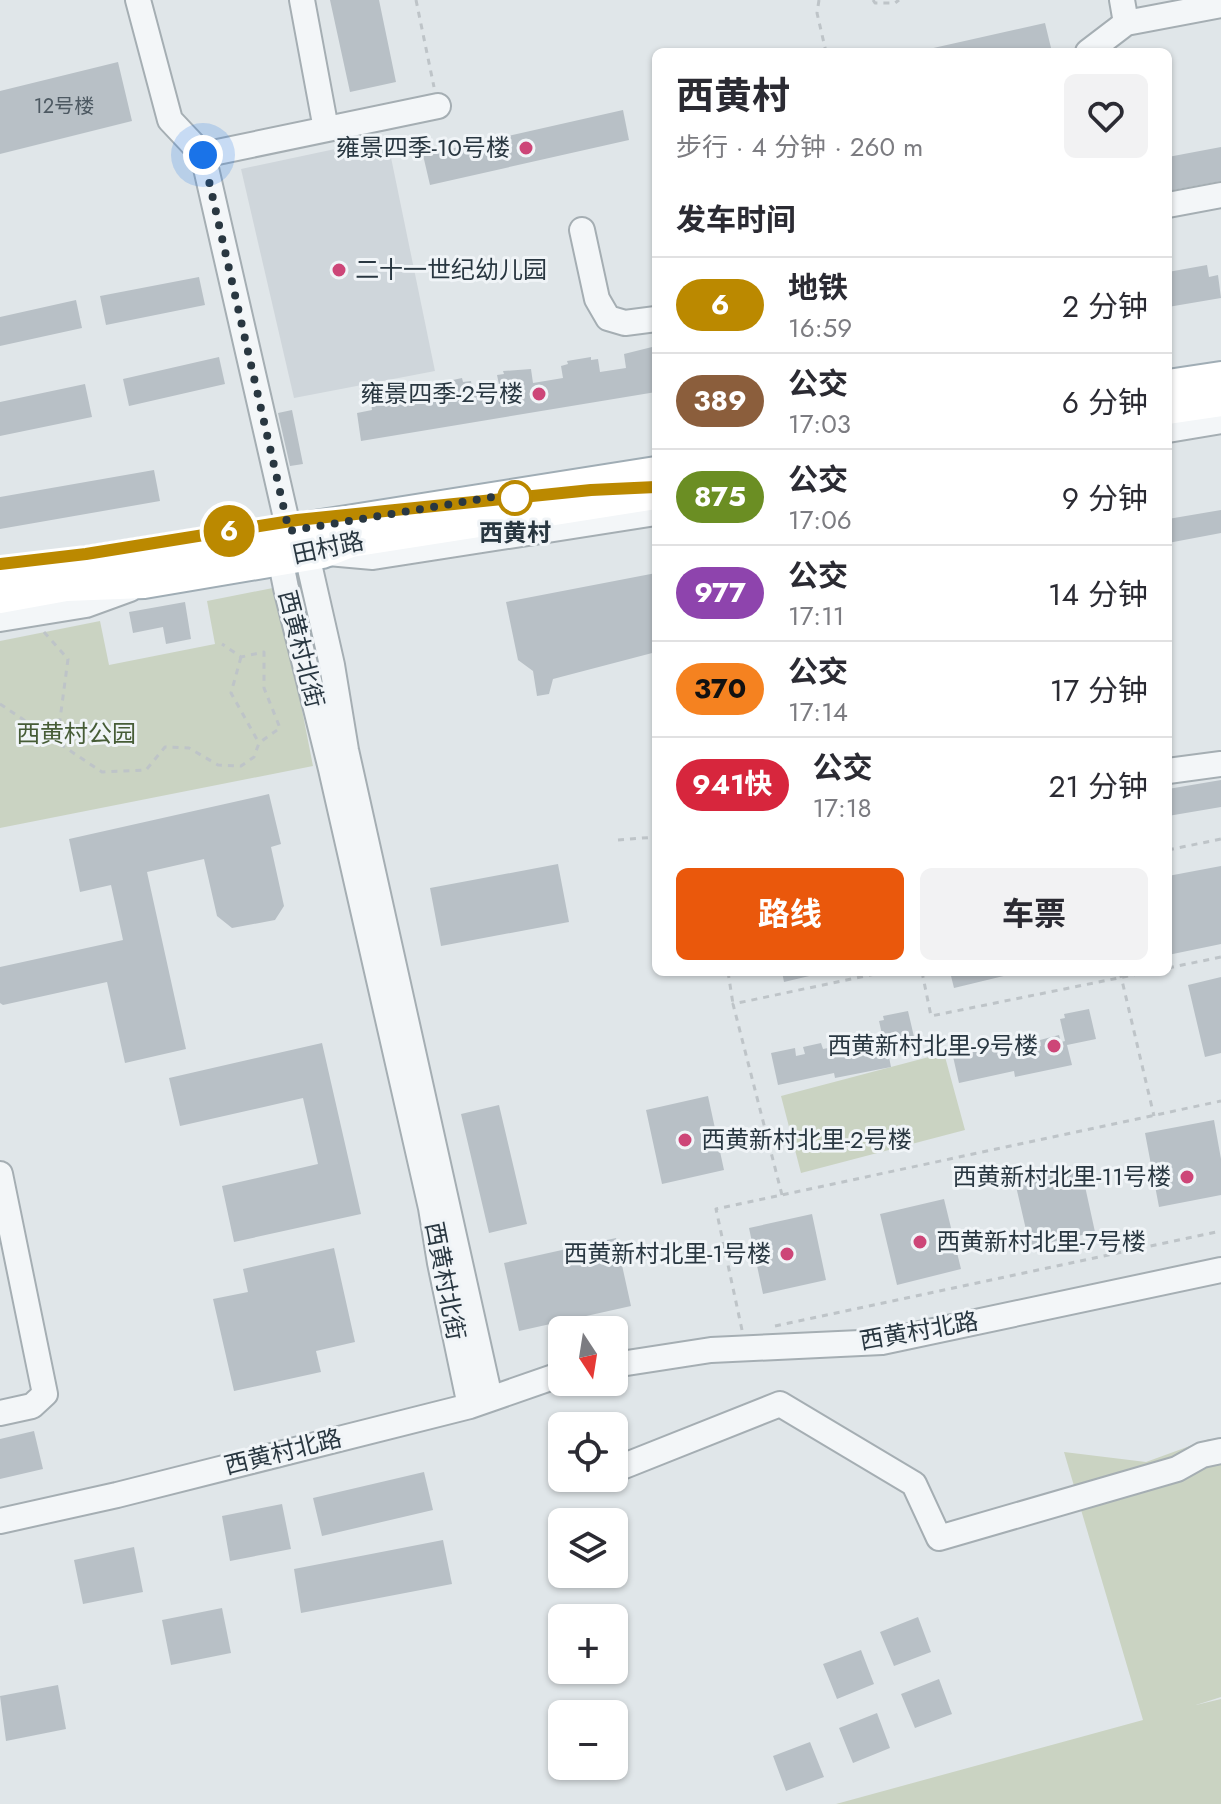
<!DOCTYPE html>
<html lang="zh">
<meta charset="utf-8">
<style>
:root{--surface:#fff;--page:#f2f2f3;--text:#2b2b33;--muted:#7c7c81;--line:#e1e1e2;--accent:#ea580c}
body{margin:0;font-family:Jost,"Noto Sans SC",sans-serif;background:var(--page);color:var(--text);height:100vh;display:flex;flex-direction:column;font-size:30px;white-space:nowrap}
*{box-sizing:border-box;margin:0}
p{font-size:26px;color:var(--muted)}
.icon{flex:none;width:44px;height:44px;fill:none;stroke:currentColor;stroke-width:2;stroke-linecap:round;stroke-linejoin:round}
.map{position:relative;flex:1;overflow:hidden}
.sheet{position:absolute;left:652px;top:48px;width:520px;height:928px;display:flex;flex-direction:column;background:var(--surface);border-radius:12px;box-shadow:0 2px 6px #0004}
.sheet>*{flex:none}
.badge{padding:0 16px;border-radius:26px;font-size:28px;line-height:52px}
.needle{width:52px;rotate:168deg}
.buttons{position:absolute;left:548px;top:1316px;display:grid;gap:16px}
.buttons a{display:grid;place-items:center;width:80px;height:80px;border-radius:12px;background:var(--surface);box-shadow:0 2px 6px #0004;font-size:40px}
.you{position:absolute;width:40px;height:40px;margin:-20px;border:6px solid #fff;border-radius:50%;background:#1a73e8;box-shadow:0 0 0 12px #1a73e833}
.map>.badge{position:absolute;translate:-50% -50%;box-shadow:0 0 0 4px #fff}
h2{padding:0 24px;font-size:30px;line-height:72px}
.round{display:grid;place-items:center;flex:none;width:84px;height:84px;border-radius:12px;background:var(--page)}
.head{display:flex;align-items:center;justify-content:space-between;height:136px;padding:0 24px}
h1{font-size:38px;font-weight:700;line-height:60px}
.button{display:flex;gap:16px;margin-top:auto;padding:16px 24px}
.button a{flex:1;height:92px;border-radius:12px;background:var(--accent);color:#fff;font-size:32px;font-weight:700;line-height:92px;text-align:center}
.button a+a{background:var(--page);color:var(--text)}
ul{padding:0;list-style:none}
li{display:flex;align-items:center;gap:24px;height:96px;padding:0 24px;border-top:2px solid var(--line)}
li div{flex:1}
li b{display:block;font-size:30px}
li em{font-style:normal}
li .badge{min-width:88px;font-weight:700;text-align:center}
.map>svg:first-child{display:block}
</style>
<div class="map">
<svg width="1221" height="1804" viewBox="0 0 1221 1804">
<rect width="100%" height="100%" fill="#e0e6e9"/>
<path fill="#cfd6db" d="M387,138L435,371L294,398L241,169Z"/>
<path fill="#cad3c2" d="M278,587L313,766L0,828V641L100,621L109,665L215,644L207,601Z
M944,1053L965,1130L801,1173L781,1096Z
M1209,1439L1221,1441V1697L1196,1705L1221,1699V1804H836L1143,1720L1064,1452L1146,1462Z"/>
<path fill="#b8c0c6" d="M330,0H379L396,82L350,92Z
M1045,23L1052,52H920V51Z
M118,62L132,121L0,154V91Z
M623,110L629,140L430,185L423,155Z
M1221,147V181L1168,191V157Z
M1207,265L1209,277L1218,275L1221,298L1168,307V272Z
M199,277L205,305L106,325L100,296Z
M76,300L82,328L0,346V317Z
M652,347L656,348V392L361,441L357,413L372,410L370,396L375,395V393L403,390L406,404L435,400L433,387L440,386L439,383L462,378L463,382L471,381L473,393L500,389L497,375L504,374L503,371L531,369L533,383L563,378L561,366L568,364L567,361L591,357V360L598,359L600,372L626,368L624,354Z
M219,357L225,384L129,406L123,379Z
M85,384L92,417L0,436V402Z
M292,410L303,464L290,466L278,413Z
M154,470L160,501L0,529V497Z
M1221,510V533L1168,543V519Z
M656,573V652L553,679L549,694L537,696L533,671L518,660L506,602Z
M185,602L191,639L166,644L163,627L133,633L129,612Z
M1221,780V807L1168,816V789Z
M269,794L281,844L271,847L284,906L275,920L232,928L217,916L204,859L147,872L186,1049L125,1063L107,982L3,1005L0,1003V967L123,940L111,885L80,892L69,839Z
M558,864L569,922L441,946L430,888Z
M1221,866V944L1168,955V876Z
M782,972H822V973L784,982Z
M950,972H1016V973L954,988Z
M1221,977V1053L1205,1057L1188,985Z
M1089,1009L1096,1039L1067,1045L1072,1065L1015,1077L1014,1071L959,1083L952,1052L975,1047L977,1054L986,1052L984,1045L1002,1041L1003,1047L1009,1046L1010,1052L1015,1051L1013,1045L1032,1041L1034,1047L1041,1046L1040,1040L1059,1035L1061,1042L1065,1041L1060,1019L1065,1018L1064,1014Z
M908,1011L915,1041L887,1047L891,1067L835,1078L834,1073L778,1085L771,1053L795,1048L796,1056L805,1054L803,1047L821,1043L823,1049L828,1048L829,1054L834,1053L833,1047L852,1043L853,1049L861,1047L859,1041L879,1037L880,1043H884L879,1021L884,1020L883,1016Z
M322,1043L361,1214L234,1242L222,1186L318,1164L303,1098L180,1126L169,1078Z
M708,1096L724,1170L662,1184L646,1110Z
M499,1105L527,1224L489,1233L461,1114Z
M1214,1120L1221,1159V1195L1159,1207L1145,1133Z
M1081,1168L1095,1232L1030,1247L1015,1182Z
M944,1199L961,1269L897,1285L880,1214Z
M812,1214L826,1280L763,1294L749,1228Z
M616,1238L631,1306L519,1331L504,1263Z
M334,1248L355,1342L316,1351L321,1372L234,1391L213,1299L248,1292L243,1269Z
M34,1431L43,1469L0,1479V1439Z
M424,1472L433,1510L322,1536L313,1498Z
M282,1504L291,1549L230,1561L222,1516Z
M443,1540L452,1584L301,1613L294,1569Z
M134,1547L143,1592L83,1604L74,1560Z
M222,1608L231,1653L171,1665L162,1620Z
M918,1617L931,1652L894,1666L880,1632Z
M861,1650L874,1684L837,1699L823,1664Z
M939,1679L952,1714L915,1728L901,1694Z
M58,1685L66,1729L6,1741L0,1696Z
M877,1713L890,1748L853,1763L839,1728Z
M810,1742L824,1777L786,1791L773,1756Z"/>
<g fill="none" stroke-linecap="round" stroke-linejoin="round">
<g stroke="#a5aeb3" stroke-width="28">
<path id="minor" d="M138,0L170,120L203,155L289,531L307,555L332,665L346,750L490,1398
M302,0L326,129
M1122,0L1126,23L1221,5
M1088,52L1126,23
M203,155L438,106
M1168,205L1221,195
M582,230L597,299L608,318L625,323L656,319
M1168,430L1221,421
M285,544L280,558L286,588L331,769L431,1208L440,1263L470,1406
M328,553L373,557L656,513
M0,619L86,605L130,589
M1168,771L1221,764
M0,1174L45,1394L32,1406L0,1413
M614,1365L711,1350L882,1342L1221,1270
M614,1470L780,1404L914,1484L939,1538L1177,1469L1202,1455L1221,1451
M0,1521L117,1495L470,1406L562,1374"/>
</g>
<g stroke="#a0adb5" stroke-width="34">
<path id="major" d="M1168,385L1221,377
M1168,409L1221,401
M0,576L656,472
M0,598L66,586L144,583L322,553L351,542L656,494"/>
</g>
<path stroke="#bec4c8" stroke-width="3" stroke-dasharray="6 6" stroke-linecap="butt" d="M416,0L434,87
M819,0L817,13L826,52
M873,0L875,3H895L899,0
M44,632L68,659L57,742
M241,657L231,693L259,743
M0,704L102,772L146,770L165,747L189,748L218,765L241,766L254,757L259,743L280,728L264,688V652L241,657L222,644
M618,840L656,837
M1168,850L1221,839
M1168,968L1221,957
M728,972L733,1004
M922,972L931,1016L1148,972
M1120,972L1154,1116
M782,1195L733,1004L884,972
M775,1326L1221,1231
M742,1330L716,1209L1221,1101"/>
<use href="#minor" stroke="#f3f6f8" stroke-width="24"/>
<use href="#major" stroke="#fff" stroke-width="30"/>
</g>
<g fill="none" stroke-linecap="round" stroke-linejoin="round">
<g stroke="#fff" stroke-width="18">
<path id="line" d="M0,564L86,554L297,520L591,490L656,487"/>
</g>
<use href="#line" stroke="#bb8900" stroke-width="12"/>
<path stroke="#293741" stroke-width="8" stroke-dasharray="0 14.4" d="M203,155L289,531L517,493L515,498"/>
</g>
<g fill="#cd4678" stroke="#f0f4f7" stroke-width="3">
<circle cx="526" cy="148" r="8"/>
<circle cx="339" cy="270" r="8"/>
<circle cx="539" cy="394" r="8"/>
<circle cx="1054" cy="1046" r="8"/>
<circle cx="685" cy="1140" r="8"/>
<circle cx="1187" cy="1177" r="8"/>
<circle cx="920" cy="1242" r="8"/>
<circle cx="787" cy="1254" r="8"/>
</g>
<circle fill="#fff" stroke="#bb8900" stroke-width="4" cx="515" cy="498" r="16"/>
<g text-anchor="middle" stroke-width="6" stroke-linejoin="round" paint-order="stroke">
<g font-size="20" fill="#4d5962">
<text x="64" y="113">12号楼</text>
</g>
<g font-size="24" fill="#293741" stroke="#f0f4f7" text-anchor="end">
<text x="510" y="156">雍景四季-10号楼</text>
<text x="355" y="278" text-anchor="start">二十一世纪幼儿园</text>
<text x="523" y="402">雍景四季-2号楼</text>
<text x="1038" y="1054">西黄新村北里-9号楼</text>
<text x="701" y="1148" text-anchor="start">西黄新村北里-2号楼</text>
<text x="1171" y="1185">西黄新村北里-11号楼</text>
<text x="936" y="1250" text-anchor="start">西黄新村北里-7号楼</text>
<text x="771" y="1262">西黄新村北里-1号楼</text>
</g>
<g font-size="24" font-weight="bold" fill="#293741" stroke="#f0f4f7">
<text x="515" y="541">西黄村</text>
</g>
<g font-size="24" fill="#293741" stroke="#f0f4f7">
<text transform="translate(328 548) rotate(-12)" y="8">田村路</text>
<text transform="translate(301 649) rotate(76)" y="8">西黄村北街</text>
<text transform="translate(445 1281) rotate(79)" y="8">西黄村北街</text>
<text transform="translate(919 1331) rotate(-10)" y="8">西黄村北路</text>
<text transform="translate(283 1452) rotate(-14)" y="8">西黄村北路</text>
</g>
<g font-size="24" fill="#465c36" stroke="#f0f4f7">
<text x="76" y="742">西黄村公园</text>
</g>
</g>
</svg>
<div class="buttons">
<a><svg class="needle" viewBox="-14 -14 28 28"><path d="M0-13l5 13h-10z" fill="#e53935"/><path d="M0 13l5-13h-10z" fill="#7c7c81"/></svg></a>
<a><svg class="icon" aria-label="locate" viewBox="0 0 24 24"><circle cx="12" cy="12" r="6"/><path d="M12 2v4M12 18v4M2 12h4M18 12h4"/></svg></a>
<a><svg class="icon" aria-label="layers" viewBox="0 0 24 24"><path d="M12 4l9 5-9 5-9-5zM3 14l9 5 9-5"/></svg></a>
<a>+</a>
<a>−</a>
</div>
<div class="you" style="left:203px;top:155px"></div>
<b class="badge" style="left:229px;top:531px;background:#bb8900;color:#fff">6</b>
<section class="sheet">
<div class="head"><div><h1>西黄村</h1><p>步行 · 4 分钟 · 260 m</p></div><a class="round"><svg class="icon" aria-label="heart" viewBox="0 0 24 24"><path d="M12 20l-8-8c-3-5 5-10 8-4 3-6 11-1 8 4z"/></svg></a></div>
<h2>发车时间</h2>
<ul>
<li><span class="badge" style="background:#bb8900;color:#fff">6</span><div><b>地铁</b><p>16:59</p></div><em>2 分钟</em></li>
<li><span class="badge" style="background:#8b5e3c;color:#fff">389</span><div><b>公交</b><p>17:03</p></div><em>6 分钟</em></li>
<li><span class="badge" style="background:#6b8e23;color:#fff">875</span><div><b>公交</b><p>17:06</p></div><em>9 分钟</em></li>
<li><span class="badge" style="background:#8e44ad;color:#fff">977</span><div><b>公交</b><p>17:11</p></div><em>14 分钟</em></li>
<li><span class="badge" style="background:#f58220;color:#111">370</span><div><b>公交</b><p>17:14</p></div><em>17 分钟</em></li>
<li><span class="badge" style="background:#d7263d;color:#fff">941快</span><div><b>公交</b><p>17:18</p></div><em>21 分钟</em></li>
</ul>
<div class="button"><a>路线</a><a>车票</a></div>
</section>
</div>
